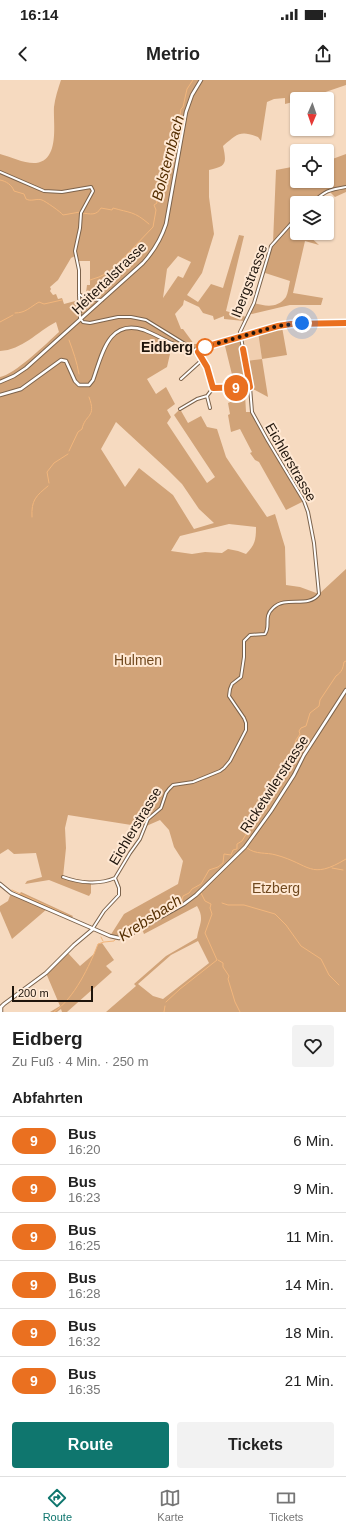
<!DOCTYPE html>
<html lang="de">
<meta charset="utf-8">
<style>
:root{--surface:#fff;--page:#f2f2f2;--text:#222;--muted:#767676;--line:#e0e0e0;--accent:#0f766e}
body{margin:0;font-family:Helvetica,sans-serif;background:var(--page);color:var(--text);height:100vh;display:flex;flex-direction:column;font-size:15px;white-space:nowrap}
*{box-sizing:border-box;margin:0}
p{font-size:13px;color:var(--muted)}
.icon{flex:none;width:22px;height:22px;fill:none;stroke:currentColor;stroke-width:2;stroke-linecap:round;stroke-linejoin:round}
.map{position:relative;height:932px;overflow:hidden}
.details{display:flex;flex-direction:column;background:var(--surface);flex:1}
.details>*{flex:none}
.badge{padding:0 8px;border-radius:13px;font-size:14px;line-height:26px}
.needle{width:26px;rotate:182deg}
.controls{position:absolute;left:290px;top:12px;display:grid;gap:8px}
.controls a{display:grid;place-items:center;width:44px;height:44px;border-radius:4px;background:var(--surface);box-shadow:0 1px 3px #0004;font-size:20px}
.scale{position:absolute;left:12px;bottom:10px;width:81px;box-sizing:border-box;padding-left:4px;border:2px solid #1f150c;border-top:0;font-size:11px;line-height:14px;white-space:nowrap;color:#1f150c;-webkit-text-stroke:3px #ffe8d3;paint-order:stroke}
.you{position:absolute;width:20px;height:20px;margin:-10px;border:3px solid #fff;border-radius:50%;background:#1a73e8;box-shadow:0 0 0 6px #1a73e833}
.map>.badge{position:absolute;translate:-50% -50%;box-shadow:0 0 0 2px #fff}
h2{padding:0 12px;font-size:15px;line-height:36px}
.round{display:grid;place-items:center;flex:none;width:42px;height:42px;border-radius:4px;background:var(--page)}
.overview{display:flex;align-items:center;justify-content:space-between;height:68px;padding:0 12px}
h1{font-size:19px;font-weight:700;line-height:30px}
.cta{display:flex;gap:8px;margin-top:auto;padding:8px 12px}
.cta a{flex:1;height:46px;border-radius:4px;background:var(--accent);color:#fff;font-size:16px;font-weight:700;line-height:46px;text-align:center}
.cta a+a{background:var(--page);color:var(--text)}
ul{padding:0;list-style:none}
li{display:flex;align-items:center;gap:12px;height:48px;padding:0 12px;border-top:1px solid var(--line)}
li div{flex:1}
li b{display:block;font-size:15px}
li em{font-style:normal}
li .badge{min-width:44px;font-weight:700;text-align:center}
.status{display:flex;justify-content:space-between;align-items:center;height:28px;padding:0 20px;background:var(--surface);direction:ltr}
.status svg{height:11px;fill:currentColor}
header{display:flex;justify-content:space-between;align-items:center;height:52px;padding:0 12px;background:var(--surface);font-size:18px;font-weight:700}
.tab-bar{display:flex;justify-content:space-around;align-items:center;height:56px;border-top:1px solid var(--line);background:var(--surface);font-size:11px;color:var(--muted)}
.tab-bar a{display:grid;justify-items:center;gap:2px}
.tab-bar .active{color:var(--accent)}
.map>svg:first-child{display:block}
</style>
<div class="status"><b>16:14</b><svg viewBox="0 0 49 12"><path d="M0 12V9h3v3zM5 12V6h3v6zM10 12V3h3v9zM15 12V0h3v12zM26 1h20v11H26zM47 4h2v5h-2z"/></svg></div>
<header><svg class="icon" aria-label="back" viewBox="0 0 24 24"><path d="M15 5l-7 7 7 7"/></svg>Metrio<svg class="icon" aria-label="share" viewBox="0 0 24 24"><path d="M12 15V3M7 8l5-5 5 5M5 13v7h14v-7"/></svg></header>
<div class="map">
<svg width="346" height="932" viewBox="0 0 346 932">
<rect width="100%" height="100%" fill="#f6dac0"/>
<path fill="#f1cfb0" d="M258,252L262,279L246,281L241,257Z"/>
<path fill="#d1a378" fill-rule="evenodd" d="M61,0H346V5L305,19H297V21L285,24V18L274,19L267,22L261,61L258,57C240,50 237,54 223,66C227,84 226,86 209,90V117L214,154L202,193L187,215L198,222L211,204L223,208L239,155L244,156L226,231L246,237L244,241L224,239V236L214,240L213,236L203,233L199,227L184,220L183,225L175,234L181,249H183L194,264H202L204,268L194,272L162,259L157,268L170,274L167,287L147,299L156,314L166,307L175,324L167,330L171,337L167,343L207,403L215,397L174,335L180,329L188,343L201,336L207,347L217,349L226,377L232,386L267,437L275,434L285,467L286,505L300,507L319,514L346,489V932H106L136,906L134,904L166,876L197,858C199,844 205,839 197,826L144,854L142,849L124,857L110,856L124,834L178,804L183,781L174,767L169,750L160,740L144,747L68,735L65,748L66,768L63,797L91,802V813L89,816L49,800L25,804L27,801L42,797L36,773L14,774L8,769L0,774V297C14,295 47,263 59,252L56,242C37,252 22,270 0,271V74C11,77 25,84 36,83C60,80 53,43 54,27C55,18 58,9 61,0ZM75,176L76,181H90V205H87L86,213L79,214V220L64,224L62,218L58,219L56,214L53,215L50,211L51,209L50,207L58,200L71,178ZM178,176L191,182L183,198L178,196L163,218L167,189ZM116,342L168,390L182,404L199,429L214,443L194,449L173,415L139,388L125,407L101,369ZM229,444L256,447C256,460 255,465 246,474L238,471L228,469L222,473L205,472L192,474L171,471L180,456ZM198,861L209,883L163,919L153,916L138,904L171,875Z
M346,74V112L335,117L328,110L323,113L312,123H297V137L293,141L297,144V153H306L319,165L305,161L293,213L323,218L321,225H290L252,234L248,233L254,223C265,226 277,229 286,217C288,213 289,205 290,201L262,192L267,175L273,163L276,90L297,86V101H327V81Z
M313,243V245L282,247L287,275L262,279L268,317L251,308V314H245L246,332H252L304,421L286,430L259,382L255,380L250,373L252,372L240,349L231,352L228,335L230,334L228,323L235,320L233,316L237,315L224,262L241,257L246,281L262,279L258,252L278,246Z
M21,812L73,836L71,839L47,829L12,859L0,831V826L8,821L11,813L18,816Z
M102,863L114,880L106,886L112,892L67,932H62L61,929L57,932H50L60,926L46,893L67,872L80,886L94,874L98,864Z"/>
<g fill="none" stroke-linecap="round" stroke-linejoin="round">
<path stroke="#f2b67c" stroke-width="1" d="M0,100C6,101 12,105 14,111L24,114L26,119C31,122 37,118 42,120C45,121 61,132 63,135L80,132
M82,133C91,134 96,136 101,128L112,130L113,128C130,133 134,131 149,144
M90,200L99,197L111,191L153,147L156,130L154,125L157,123C152,105 167,92 169,77L171,75L169,69L171,65L170,63L174,59L173,54L178,47L181,29L183,27L187,9L193,0
M15,233C26,233 30,227 39,222L44,224L62,220
M0,242L13,235
M69,260C73,271 77,282 79,294
M69,371L78,352L82,349C85,334 97,338 89,317
M49,403L47,392L54,383L68,374
M32,437C31,420 36,416 48,406
M247,768C256,775 266,772 276,775C310,784 310,801 346,779
M332,788L343,790
M12,810L69,836
M222,823L228,825H244L275,834L286,845L301,866L321,879L329,895L339,905
M101,857L103,861
M218,880L223,883V887L229,896L228,899L235,922L240,932
M166,922L180,909L217,880L205,853L212,834L210,828L211,824L205,821L201,813
M54,932C74,919 90,885 98,864L104,862L114,861C122,848 148,847 152,836C161,833 168,830 175,825L177,822L182,820L183,816L189,813L192,809L201,804L209,790L218,787L223,783L224,774L231,775L233,770L237,769V764L242,761L251,746L248,741L249,738L254,735L262,733L264,730L265,717L266,716H270L274,704L273,698L275,696H282L283,694V683L297,668L298,666L295,664L296,660L300,654L299,651L301,648L306,646L310,633L319,626L320,620L336,596C342,592 343,588 344,582L346,581
M164,932L165,926"/>
<g stroke="#7c634c" stroke-width="4">
<path id="minor" d="M0,92L44,111L62,112L91,107L93,111L81,133L80,148L75,171L79,190V214L86,219L102,220
M312,123C325,111 328,110 346,107
M79,215L80,238L83,242L90,243L118,237H131L146,240L198,272L207,287L213,308
M181,299L202,280
M214,308L250,307
M210,328L207,316L213,308
M180,329L197,319L207,316
M63,797C79,803 99,805 115,798
M115,798L130,773L140,759L148,739L161,728L166,713L169,709L173,705L193,702L220,691L224,688L230,681L246,650V643L244,638L229,616L230,609L232,604L241,597L244,577V561L250,555L265,554C271,546 263,537 273,528C286,515 308,529 319,514L314,463L308,432L304,421L268,361L252,332L250,307L240,252L254,223L271,166L297,137
M93,848L104,831L119,815V808L115,798"/>
</g>
<g stroke="#7c634c" stroke-width="4.5">
<path id="tertiary" d="M0,302L14,296L26,288L143,183C154,171 161,159 166,144L186,32L192,15L201,0
M0,315L21,309L61,280L66,281L75,301L79,305H89L93,300C102,275 108,238 144,250C152,253 161,258 169,262C177,265 186,271 194,272H198L209,266L278,246L291,244L346,243
M0,804L11,813L110,856L119,858L129,855L184,824L196,815L245,767L271,731L294,695L304,675L346,610
M1,932V927L4,924L46,893L74,865L93,849"/>
</g>
<use href="#minor" stroke="#fff" stroke-width="2"/>
<use href="#tertiary" stroke="#fff" stroke-width="2.5"/>
</g>
<g fill="none" stroke-linecap="round" stroke-linejoin="round">
<g stroke="#fff" stroke-width="9">
<path id="line" d="M243,269L250,307L213,308L207,287L198,272L205,267L278,246L291,244L346,243"/>
</g>
<use href="#line" stroke="#ea7020" stroke-width="6"/>
<path stroke="#1f150c" stroke-width="4" stroke-dasharray="0 7.2" d="M205,267L278,246L302,243"/>
</g>
<circle fill="#fff" stroke="#ea7020" stroke-width="2" cx="205" cy="267" r="8"/>
<g text-anchor="middle" stroke-width="4" stroke-linejoin="round" paint-order="stroke">
<g font-size="14" fill="#1f150c" stroke="#ffe8d3">
<text transform="translate(109 198) rotate(-44)" y="5">Heitertalstrasse</text>
<text transform="translate(249 201) rotate(-69)" y="5">Ibergstrasse</text>
<text transform="translate(291 382) rotate(60)" y="5">Eichlerstrasse</text>
<text transform="translate(274 704) rotate(-57)" y="5">Ricketwilerstrasse</text>
<text transform="translate(135 746) rotate(-59)" y="5">Eichlerstrasse</text>
</g>
<g font-size="14" font-weight="bold" fill="#1f150c" stroke="#ffe8d3" text-anchor="end">
<text x="193" y="272">Eidberg</text>
</g>
<g font-size="14" fill="#71491f" stroke="#ffe8d3">
<text x="138" y="585">Hulmen</text>
<text x="276" y="813">Etzberg</text>
</g>
<g font-size="15" font-style="italic" fill="#542e00" stroke="#ffe8d3">
<text transform="translate(168 78) rotate(-75)" y="5">Bolsternbach</text>
<text transform="translate(150 838) rotate(-33)" y="5">Krebsbach</text>
</g>
</g>
</svg>
<div class="controls">
<a><svg class="needle" viewBox="-14 -14 28 28"><path d="M0-13l5 13h-10z" fill="#e53935"/><path d="M0 13l5-13h-10z" fill="#767676"/></svg></a>
<a><svg class="icon" aria-label="locate" viewBox="0 0 24 24"><circle cx="12" cy="12" r="6"/><path d="M12 2v4M12 18v4M2 12h4M18 12h4"/></svg></a>
<a><svg class="icon" aria-label="layers" viewBox="0 0 24 24"><path d="M12 4l9 5-9 5-9-5zM3 14l9 5 9-5"/></svg></a>
</div>
<div class="scale">200 m</div>
<div class="you" style="left:302px;top:243px"></div>
<b class="badge" style="left:236px;top:308px;background:#ea7020;color:#fff">9</b>
</div>
<section class="details">
<div class="overview"><div><h1>Eidberg</h1><p>Zu Fuß · 4 Min. · 250 m</p></div><a class="round"><svg class="icon" aria-label="heart" viewBox="0 0 24 24"><path d="M12 20l-8-8c-3-5 5-10 8-4 3-6 11-1 8 4z"/></svg></a></div>
<h2>Abfahrten</h2>
<ul>
<li><span class="badge" style="background:#ea7020;color:#fff">9</span><div><b>Bus</b><p>16:20</p></div><em>6 Min.</em></li>
<li><span class="badge" style="background:#ea7020;color:#fff">9</span><div><b>Bus</b><p>16:23</p></div><em>9 Min.</em></li>
<li><span class="badge" style="background:#ea7020;color:#fff">9</span><div><b>Bus</b><p>16:25</p></div><em>11 Min.</em></li>
<li><span class="badge" style="background:#ea7020;color:#fff">9</span><div><b>Bus</b><p>16:28</p></div><em>14 Min.</em></li>
<li><span class="badge" style="background:#ea7020;color:#fff">9</span><div><b>Bus</b><p>16:32</p></div><em>18 Min.</em></li>
<li><span class="badge" style="background:#ea7020;color:#fff">9</span><div><b>Bus</b><p>16:35</p></div><em>21 Min.</em></li>
</ul>
<div class="cta"><a>Route</a><a>Tickets</a></div>
</section>
<nav class="tab-bar">
<a class="active"><svg class="icon" aria-label="directions" viewBox="0 0 24 24"><path d="M12 3l9 9-9 9-9-9zM9 14v-3h6M13 9l2 2-2 2"/></svg>Route</a>
<a><svg class="icon" aria-label="map" viewBox="0 0 24 24"><path d="M3 6l6-2 6 2 6-2v14l-6 2-6-2-6 2zM9 4v14M15 6v14"/></svg>Karte</a>
<a><svg class="icon" aria-label="tickets" viewBox="0 0 24 24"><path d="M3 7h18v10H3zM15 7v10"/></svg>Tickets</a>
</nav>
